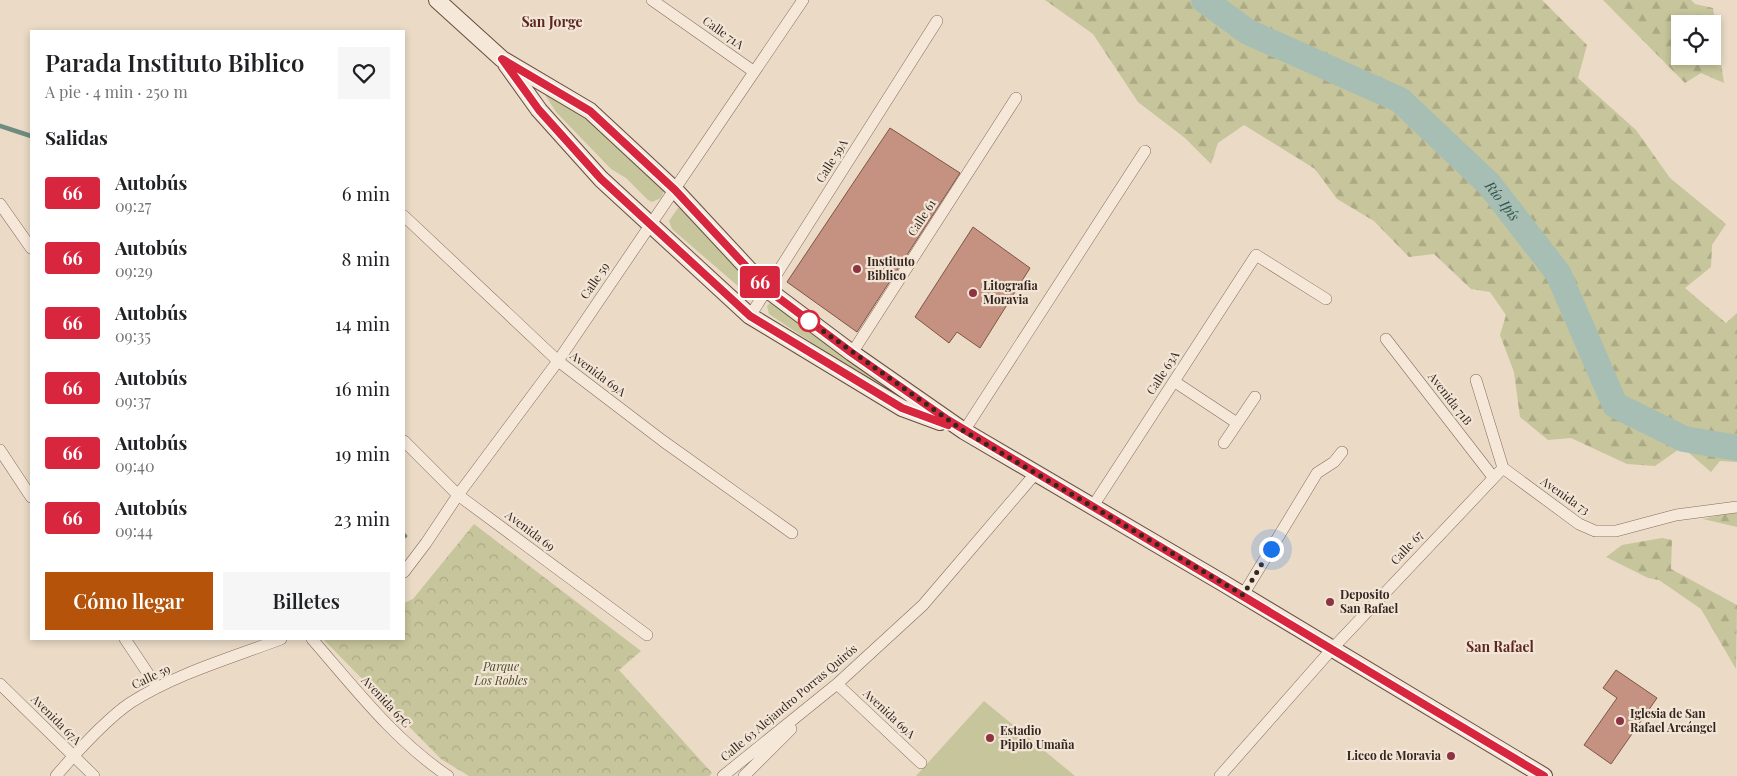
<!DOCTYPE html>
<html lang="es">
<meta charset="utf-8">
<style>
:root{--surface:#fff;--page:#f6f6f6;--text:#202124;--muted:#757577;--accent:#b45309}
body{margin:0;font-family:"Playfair Display",serif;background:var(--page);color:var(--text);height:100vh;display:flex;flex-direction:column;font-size:19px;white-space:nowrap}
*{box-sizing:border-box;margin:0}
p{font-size:16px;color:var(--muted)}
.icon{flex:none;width:28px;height:28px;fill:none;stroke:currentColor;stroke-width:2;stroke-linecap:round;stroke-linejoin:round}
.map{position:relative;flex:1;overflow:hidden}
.panel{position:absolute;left:30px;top:30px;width:375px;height:610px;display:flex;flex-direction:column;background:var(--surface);border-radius:0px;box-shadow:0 2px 8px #0003}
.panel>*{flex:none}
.badge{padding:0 10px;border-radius:4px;font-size:18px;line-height:32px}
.fabs{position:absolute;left:1671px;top:15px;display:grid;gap:10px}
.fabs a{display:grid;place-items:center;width:50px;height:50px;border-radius:0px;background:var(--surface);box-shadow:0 2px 8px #0003;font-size:25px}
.you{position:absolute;width:25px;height:25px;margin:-12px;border:4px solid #fff;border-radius:50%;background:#1a73e8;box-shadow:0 0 0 8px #1a73e833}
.map>.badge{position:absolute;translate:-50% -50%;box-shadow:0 0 0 2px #fff}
h2{padding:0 15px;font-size:19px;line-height:45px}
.round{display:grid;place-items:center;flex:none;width:52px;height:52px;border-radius:0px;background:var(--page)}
.summary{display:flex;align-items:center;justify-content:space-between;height:85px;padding:0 15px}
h1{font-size:24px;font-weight:600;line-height:38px}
.action{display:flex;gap:10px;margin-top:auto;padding:10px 15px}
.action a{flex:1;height:58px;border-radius:0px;background:var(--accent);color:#fff;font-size:20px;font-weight:600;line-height:58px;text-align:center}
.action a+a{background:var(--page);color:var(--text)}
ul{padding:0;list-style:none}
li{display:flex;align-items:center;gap:15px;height:65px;padding:0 15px}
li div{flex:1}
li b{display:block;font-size:19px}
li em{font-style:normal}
li .badge{min-width:55px;font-weight:700;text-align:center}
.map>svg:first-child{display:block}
</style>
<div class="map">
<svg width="1737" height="776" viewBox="0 0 1737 776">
<defs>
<pattern id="forest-firs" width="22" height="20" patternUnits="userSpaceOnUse" patternTransform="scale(1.25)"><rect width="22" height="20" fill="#c7c59b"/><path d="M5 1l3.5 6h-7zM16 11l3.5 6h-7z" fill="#aca985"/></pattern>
<pattern id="park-crowns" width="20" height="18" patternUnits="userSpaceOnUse" patternTransform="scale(1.25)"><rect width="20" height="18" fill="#c7c59b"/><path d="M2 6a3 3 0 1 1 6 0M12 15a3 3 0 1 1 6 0" fill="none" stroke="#aca985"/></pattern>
</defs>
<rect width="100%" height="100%" fill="#eadac6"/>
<path fill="#c7c59b" d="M542,90L567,100L659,183L664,191L661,198L652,202L648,200L626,178L611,169L556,112Z
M678,208H683L764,292L754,300L672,229L669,221Z
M773,300L887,387L881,389L769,314L767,306Z
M984,701L1075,776H916Z"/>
<path fill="url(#forest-firs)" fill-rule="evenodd" d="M1045,0H1542L1587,45L1578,78L1636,130L1670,178L1726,224L1712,245L1711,267L1685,288L1726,323L1737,313V462L1720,461L1711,472L1682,447L1655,466L1627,464L1571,438L1548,440L1520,417L1514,372L1500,335L1506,315L1490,292L1471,289L1434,254L1409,257L1374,221L1337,199L1315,169L1244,125L1218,143L1211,164L1185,138L1138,102L1093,34Z
M1603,0H1691L1695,4L1713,8L1724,83L1701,73L1685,83ZM1680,24H1712V56H1680Z
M1737,511V527L1703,519Z
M1662,538L1672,540L1671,569L1737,605L1736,669L1701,609L1659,580L1648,578L1606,557L1622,545Z"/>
<path fill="url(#park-crowns)" d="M474,524L641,651L619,670L712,773L709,776H469L441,759L323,639H404V603L413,599Z"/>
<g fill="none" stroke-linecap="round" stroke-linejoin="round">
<path stroke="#6f8c80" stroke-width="4.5" d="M0,126L31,136
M404,535L405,536"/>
<path stroke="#a7beb4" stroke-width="26" id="s1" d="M1204,0L1248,32L1400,100L1489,184L1558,273L1615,405L1684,439L1737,448"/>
</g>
<path fill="#c59180" stroke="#815446" d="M890,128L960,173L857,332L787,282Z
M973,227L1030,268L980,348L957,332L949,343L915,317Z
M1616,670L1657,698L1611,764L1584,745L1617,698L1603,688Z"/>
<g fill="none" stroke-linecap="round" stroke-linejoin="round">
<g stroke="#846c5e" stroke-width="12">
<path id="street" d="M652,0L753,71
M0,204L31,248
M404,216L558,361L663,441L792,533
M750,316L937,21
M1386,339L1493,477
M852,353L1016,98
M1476,380L1503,468L1579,524L1595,531H1616L1676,515L1737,507
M1175,382L1237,423
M964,431L1145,151
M404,441L458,495L647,635
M1224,443L1255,397
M0,450L31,497
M1093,506L1256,255L1326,299
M404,572L426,543L458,495L558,361L803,0
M1243,595L1317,473L1334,462L1342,452
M125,639L157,687
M312,639C354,687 394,740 448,776
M0,684L94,776
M837,684L921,763
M56,776C74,755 107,719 130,703C175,674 231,658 281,639
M723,776L837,684L923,605L1035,474
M744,776L791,729
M1220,776L1332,649L1503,468"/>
</g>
<g stroke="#664d41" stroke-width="18">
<path id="secondary" d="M437,0L502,59L590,111L675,190L768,290L852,353L964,431L1223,583L1544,776
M506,64L539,110L601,179L750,316L902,408L940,422"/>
</g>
<use href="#street" stroke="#f6e8d9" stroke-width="11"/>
<use href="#secondary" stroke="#f6e8d9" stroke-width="16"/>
</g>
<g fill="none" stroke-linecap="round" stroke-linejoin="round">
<g stroke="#fff" stroke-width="11">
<path id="line" d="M948,425L902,408L750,316L601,179L539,110L502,59L590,111L675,190L768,290L852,353L948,420L1544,776"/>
</g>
<use href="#line" stroke="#d7263d" stroke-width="8"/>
<path stroke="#352720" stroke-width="5" stroke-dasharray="0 9" d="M809,321L964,431L1243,595L1271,549"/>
</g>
<g fill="#8d3342" stroke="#f2e5d5" stroke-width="2">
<circle cx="857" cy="269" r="5"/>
<circle cx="973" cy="293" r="5"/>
<circle cx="1330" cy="602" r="5"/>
<circle cx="1620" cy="721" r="5"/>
<circle cx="990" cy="738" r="5"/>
<circle cx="1451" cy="756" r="5"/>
</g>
<circle fill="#fff" stroke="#d7263d" stroke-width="2.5" cx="809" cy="321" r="10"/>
<g text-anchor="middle" stroke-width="4.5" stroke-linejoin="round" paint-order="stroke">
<g font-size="12" fill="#352720" stroke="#f2e5d5">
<text transform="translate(723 33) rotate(35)" y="4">Calle 71A</text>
<text transform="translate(832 161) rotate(-58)" y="4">Calle 59A</text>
<text transform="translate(922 218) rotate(-57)" y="4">Calle 61</text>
<text transform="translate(595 281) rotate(-56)" y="4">Calle 59</text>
<text transform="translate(1163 373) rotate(-57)" y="4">Calle 63A</text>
<text transform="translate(598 374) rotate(37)" y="4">Avenida 69A</text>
<text transform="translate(1450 399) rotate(52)" y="4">Avenida 71B</text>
<text transform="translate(1565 496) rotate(35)" y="4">Avenida 73</text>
<text transform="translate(530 531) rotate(37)" y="4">Avenida 69</text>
<text transform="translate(1407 548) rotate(-47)" y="4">Calle 67</text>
<text transform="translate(151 677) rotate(-26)" y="4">Calle 59</text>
<text transform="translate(386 702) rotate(47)" y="4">Avenida 67C</text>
<text transform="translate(789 703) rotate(-40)" y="4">Calle 63 Alejandro Porras Quirós</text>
<text transform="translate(889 714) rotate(43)" y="4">Avenida 69A</text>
<text transform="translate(56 720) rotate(45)" y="4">Avenida 67A</text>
</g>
<g font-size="12" font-weight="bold" fill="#352720" stroke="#f2e5d5" text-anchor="start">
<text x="867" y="266">Instituto<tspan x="867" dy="14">Biblico</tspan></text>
<text x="983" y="290">Litografia<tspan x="983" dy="14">Moravia</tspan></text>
<text x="1340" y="599">Deposito<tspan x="1340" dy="14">San Rafael</tspan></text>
<text x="1630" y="718">Iglesia de San<tspan x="1630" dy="14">Rafael Arcángel</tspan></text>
<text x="1000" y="735">Estadio<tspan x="1000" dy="14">Pipilo Umaña</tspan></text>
<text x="1441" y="760" text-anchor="end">Liceo de Moravia</text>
</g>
<g font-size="12" font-style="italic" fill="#4c5029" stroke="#f2e5d5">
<text x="501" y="671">Parque<tspan x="501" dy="14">Los Robles</tspan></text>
</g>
<g font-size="14" font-weight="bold" fill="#5e2623" stroke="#f2e5d5">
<text x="552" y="27">San Jorge</text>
<text x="1500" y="652">San Rafael</text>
</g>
<g font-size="14" font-style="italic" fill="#31544c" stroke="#f2e5d5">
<text dy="5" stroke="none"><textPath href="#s1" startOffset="365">Río Ipís</textPath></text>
</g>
</g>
</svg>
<div class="fabs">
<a><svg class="icon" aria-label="locate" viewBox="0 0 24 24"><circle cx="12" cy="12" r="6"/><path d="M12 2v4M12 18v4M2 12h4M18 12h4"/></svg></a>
</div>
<div class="you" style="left:1271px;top:549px"></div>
<b class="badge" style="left:760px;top:282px;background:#d7263d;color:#fff">66</b>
<section class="panel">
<div class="summary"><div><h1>Parada Instituto Biblico</h1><p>A pie · 4 min · 250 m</p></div><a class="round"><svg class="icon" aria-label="heart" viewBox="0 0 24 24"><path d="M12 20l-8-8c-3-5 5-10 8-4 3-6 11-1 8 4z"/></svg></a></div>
<h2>Salidas</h2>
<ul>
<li><span class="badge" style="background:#d7263d;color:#fff">66</span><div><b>Autobús</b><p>09:27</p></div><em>6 min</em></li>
<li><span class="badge" style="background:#d7263d;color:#fff">66</span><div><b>Autobús</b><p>09:29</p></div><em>8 min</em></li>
<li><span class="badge" style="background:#d7263d;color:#fff">66</span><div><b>Autobús</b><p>09:35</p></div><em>14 min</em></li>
<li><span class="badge" style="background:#d7263d;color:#fff">66</span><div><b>Autobús</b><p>09:37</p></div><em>16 min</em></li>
<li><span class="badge" style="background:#d7263d;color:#fff">66</span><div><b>Autobús</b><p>09:40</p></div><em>19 min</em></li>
<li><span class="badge" style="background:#d7263d;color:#fff">66</span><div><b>Autobús</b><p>09:44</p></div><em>23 min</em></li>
</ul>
<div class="action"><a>Cómo llegar</a><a>Billetes</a></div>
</section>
</div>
